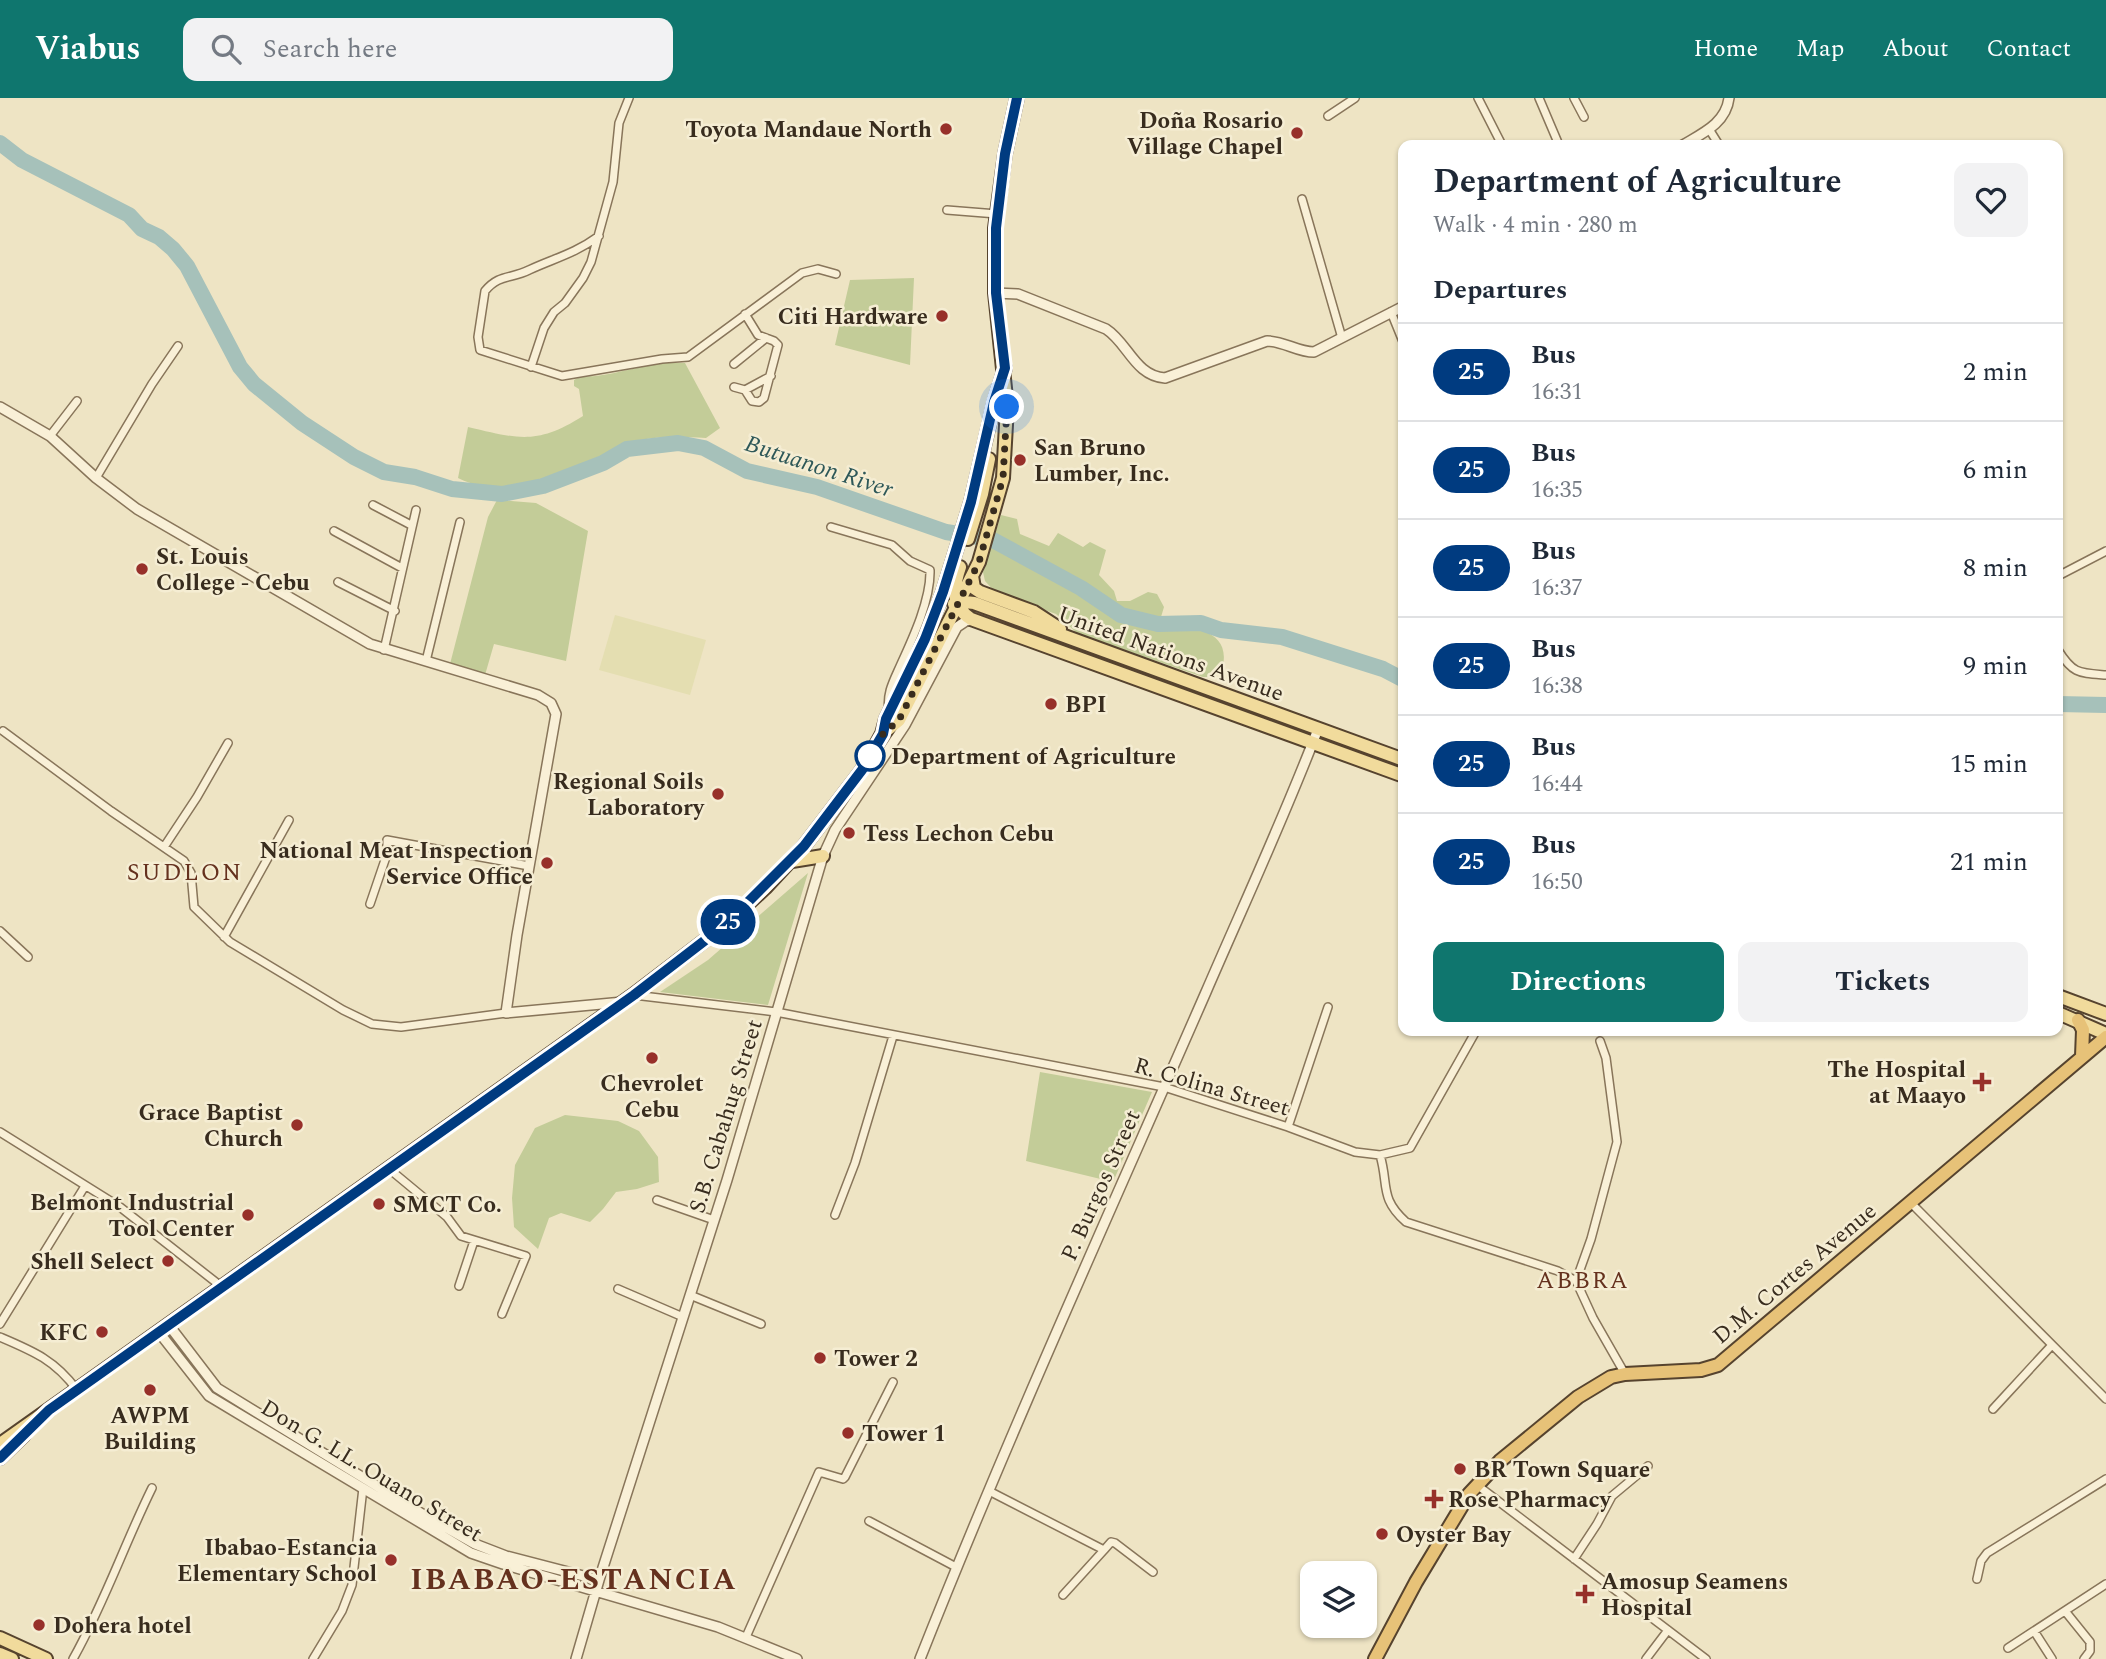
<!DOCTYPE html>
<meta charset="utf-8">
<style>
:root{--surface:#fff;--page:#f2f2f3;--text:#1f2937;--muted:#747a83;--line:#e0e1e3;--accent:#0f766e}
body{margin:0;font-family:Spectral,serif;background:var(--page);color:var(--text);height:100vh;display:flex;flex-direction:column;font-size:26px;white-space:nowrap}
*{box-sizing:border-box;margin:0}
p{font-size:23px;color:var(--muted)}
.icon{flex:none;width:38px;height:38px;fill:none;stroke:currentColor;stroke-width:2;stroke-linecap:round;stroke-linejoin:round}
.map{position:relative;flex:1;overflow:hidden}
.panel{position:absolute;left:1398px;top:42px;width:665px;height:896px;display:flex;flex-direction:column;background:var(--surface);border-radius:14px;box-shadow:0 2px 5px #0004}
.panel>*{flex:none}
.badge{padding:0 14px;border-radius:23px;font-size:24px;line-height:46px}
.tools{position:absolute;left:1300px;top:1463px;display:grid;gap:14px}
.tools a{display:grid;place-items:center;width:77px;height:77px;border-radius:14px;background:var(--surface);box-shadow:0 2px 5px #0004;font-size:35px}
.you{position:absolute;width:35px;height:35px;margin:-18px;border:5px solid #fff;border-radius:50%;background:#1a73e8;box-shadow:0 0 0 10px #1a73e833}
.map>.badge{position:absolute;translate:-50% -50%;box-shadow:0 0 0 4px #fff}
h2{padding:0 35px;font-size:26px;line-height:63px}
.round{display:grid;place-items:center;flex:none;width:74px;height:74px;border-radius:14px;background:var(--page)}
.head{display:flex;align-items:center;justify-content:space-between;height:119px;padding:0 35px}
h1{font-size:33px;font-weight:700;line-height:52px}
.action{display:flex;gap:14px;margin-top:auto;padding:14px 35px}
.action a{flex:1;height:80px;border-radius:14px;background:var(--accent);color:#fff;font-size:28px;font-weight:700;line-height:80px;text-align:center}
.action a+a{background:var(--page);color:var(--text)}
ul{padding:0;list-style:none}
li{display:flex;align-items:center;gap:21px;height:98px;padding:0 35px;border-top:2px solid var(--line)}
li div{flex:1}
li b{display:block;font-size:26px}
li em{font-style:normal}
li .badge{min-width:77px;font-weight:700;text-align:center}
header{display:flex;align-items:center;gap:42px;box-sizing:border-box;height:98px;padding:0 35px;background:var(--accent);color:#fff}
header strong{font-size:33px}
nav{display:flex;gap:38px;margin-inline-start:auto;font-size:24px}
.search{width:490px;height:63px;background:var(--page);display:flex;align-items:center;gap:18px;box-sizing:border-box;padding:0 24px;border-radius:14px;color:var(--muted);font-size:26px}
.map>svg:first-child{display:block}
</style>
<header>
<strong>Viabus</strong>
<div class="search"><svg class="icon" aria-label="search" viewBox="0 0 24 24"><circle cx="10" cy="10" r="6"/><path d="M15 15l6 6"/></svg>Search here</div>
<nav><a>Home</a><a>Map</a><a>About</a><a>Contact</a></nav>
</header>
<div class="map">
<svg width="2106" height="1561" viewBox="0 0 2106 1561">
<rect width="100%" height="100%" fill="#eee4c4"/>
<path fill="#e4deb1" d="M615,517L706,542L690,597L599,572Z"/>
<path fill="#c3cc98" d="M914,180L910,267L835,247L850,182Z
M664,265H685L720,330L706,340C678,339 653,337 626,346C616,349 607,357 598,362C555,383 503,402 458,380L468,329C519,341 537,347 583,318L579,291L574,288V282C581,277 588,279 596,278C619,275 641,268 664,265Z
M497,402L536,405L588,433L566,563L494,546L485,577L450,566L488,419Z
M1001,417L1017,421L1020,436L1049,448L1058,435L1083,449L1090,444L1106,452L1099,477L1114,493L1117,503H1130L1148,494L1157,496L1164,509L1161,519L1165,525C1195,530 1235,532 1221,575L1213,579H1203L1078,536L1056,516L996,495L985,483L983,474Z
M808,775L768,907L660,894L708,862Z
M1040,974L1152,994L1113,1084L1026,1063Z
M565,1017L618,1023L639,1033L658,1059L659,1084L637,1091L616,1094L603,1111L590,1124L561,1115L549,1120L538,1151L514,1129L512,1100L515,1067L535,1030Z"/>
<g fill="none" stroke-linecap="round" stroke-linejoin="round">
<path stroke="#a6c1ba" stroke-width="16" d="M0,45L22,62L129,117L142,131L159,139L173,151L187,168L240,269L254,286L302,325L354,359L384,374L415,379L452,391L502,396L543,388L603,365L627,351L678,345L704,350L747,373L817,389L946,434L991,441L1081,490L1121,517L1158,526L1201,525L1221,532L1282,539L1383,571L1404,582
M2058,606L2106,607"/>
<g stroke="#88755a" stroke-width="10">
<path id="minor" d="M1478,0L1502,47
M1539,0L1559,47
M1574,0L1584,19
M1328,18L1355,0
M1709,31L1719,47
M1302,101L1342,240
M947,112L997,116
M599,138C574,156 555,160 529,172C511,181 499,176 485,193L478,239L480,252L562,278L662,261L688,259L802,175L818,171L836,176
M1391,214L1404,246
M734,266L766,240
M531,269L544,230L554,214L565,205L583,180L591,164L613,84L619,25L629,0
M734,289L745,292L771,278
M745,292L752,303L759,304L764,300L778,247L774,243L758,237L745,216
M50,338L77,303
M96,380L152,286L178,248
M373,407L411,427
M831,429L892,447L910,463L930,472C931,501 913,540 901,566C894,582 886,595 889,613
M334,433L402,470
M2058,478L2106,453
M338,484L395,513
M384,552L416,412
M2058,552C2073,576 2079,575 2106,577
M426,563L460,424
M3,633L111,713L184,763L191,775L194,809L230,844L343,912L372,926L401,929L506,915
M164,749L197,699L228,645
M370,806L387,756V742L529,768
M0,833L28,859
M224,839L289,722
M634,897L776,914L1164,989L1288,1029L1355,1054L1380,1057L1410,1050L1476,933
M1288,1029L1328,909
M0,1034L120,1109L222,1189
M1380,1057C1389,1087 1379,1100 1406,1124L1558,1173L1576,1183L1593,1220L1625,1276
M388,1070L447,1119L461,1138L526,1158L502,1216
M657,1102L714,1122
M1910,1104L2106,1301
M835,1117L855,1065L893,938
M1576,1183L1591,1141L1617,1044L1606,960L1600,943
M459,1188L474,1143
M618,1191L683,1219
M690,1197L761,1226
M0,1226L85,1088
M0,1239C33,1253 55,1262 77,1292
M1993,1311L2052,1247
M1477,1387L1706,1561
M989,1393L1104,1452L1063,1497
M869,1423L956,1469
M1104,1452L1111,1444L1115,1445L1153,1474
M1574,1461L1597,1426L1612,1398L1648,1368
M1977,1481L1981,1463L1987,1455L2106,1381
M2065,1513L2090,1544V1553L2084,1561
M2034,1533L2052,1561
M746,1539L819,1374L843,1381L845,1379L893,1284
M2008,1550L2106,1486
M73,1561C104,1506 124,1447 152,1390
M313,1561L342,1513L352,1487L363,1390
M1646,1561L1668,1532"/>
</g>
<g stroke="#88755a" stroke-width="12">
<path id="tertiary" d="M1683,47C1703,35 1726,25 1729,0
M995,195L1018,196L1106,231C1128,245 1135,278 1165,280L1267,243C1284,243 1297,254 1314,254L1404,208
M0,309L50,338L96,380L137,411L370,546L538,597L551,605L556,616L517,837L506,915L623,904
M168,1226L217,1290L424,1417L475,1446L506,1458L599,1482
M158,1233L209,1298L471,1455L503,1466L718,1529L797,1561
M576,1561L599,1482L727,1082L823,758L835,732L905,627L957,529L966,523L974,522
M920,1561C1009,1336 1109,1116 1206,894C1244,806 1284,720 1318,631"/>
</g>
<g stroke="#56432e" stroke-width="16">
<path id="primary" d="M968,441L982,396L989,361
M960,469C953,489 951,508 971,521L1404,678
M972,478L974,490L980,494L1034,514L1060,531
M954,506L965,504L974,505L1404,662
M882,636L899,622L979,464L1003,380L1007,309L995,195V130L1005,56L1017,0
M792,763L823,758
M2058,898L2106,916
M2058,915L2106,936
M0,1346L633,897L725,827L765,790L804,748L862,672L882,636L886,621L925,541L943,494L971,404L994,305L1005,270
M0,1360L24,1337
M0,1540L46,1561
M0,1556L12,1561"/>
</g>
<g stroke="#56432e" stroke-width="16">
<path id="trunk" d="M2078,922L2083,932L2082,958
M1375,1561L1416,1484L1469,1396L1500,1363L1578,1299L1611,1279L1625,1276L1701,1272L1718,1267L2106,939"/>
</g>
<use href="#minor" stroke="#f9f0d7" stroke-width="7"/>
<use href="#tertiary" stroke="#f9f0d7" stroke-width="9"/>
<use href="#primary" stroke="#f1db9c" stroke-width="12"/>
<use href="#trunk" stroke="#e7c278" stroke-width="12"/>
</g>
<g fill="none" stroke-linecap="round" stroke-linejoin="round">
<g stroke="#fff" stroke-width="16">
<path id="line" d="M0,1360L49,1312L634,897L725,827L804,748L862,672L883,636L886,621L925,541L943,494L971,404L994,304L1005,270L996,195V130L1005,56L1017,0"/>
</g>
<use href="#line" stroke="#003b80" stroke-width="10"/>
<path stroke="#382c1e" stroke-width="7" stroke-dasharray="0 12.6" d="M870,658L883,636L899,622L979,464L1003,380L1007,309"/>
</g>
<g fill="#97302a" stroke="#f5edd3" stroke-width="2.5">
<circle cx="946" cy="31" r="7"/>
<circle cx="1297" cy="35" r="7"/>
<circle cx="942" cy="218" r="7"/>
<circle cx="1020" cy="362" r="7"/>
<circle cx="142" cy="471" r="7"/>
<circle cx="1051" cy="606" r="7"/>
<circle cx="718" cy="696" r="7"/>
<circle cx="849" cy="735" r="7"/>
<circle cx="547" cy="765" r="7"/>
<circle cx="652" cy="960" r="7"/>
<path d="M1978.5 973.5h7v7h7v7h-7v7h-7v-7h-7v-7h7z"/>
<circle cx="297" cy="1027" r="7"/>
<circle cx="379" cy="1106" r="7"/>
<circle cx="248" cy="1117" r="7"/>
<circle cx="168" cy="1163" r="7"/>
<circle cx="102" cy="1234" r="7"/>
<circle cx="820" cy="1260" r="7"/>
<circle cx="150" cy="1292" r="7"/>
<circle cx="848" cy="1335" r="7"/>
<circle cx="1460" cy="1371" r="7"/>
<path d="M1430.5 1390.5h7v7h7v7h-7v7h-7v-7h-7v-7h7z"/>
<circle cx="1382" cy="1436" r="7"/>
<circle cx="391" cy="1462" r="7"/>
<path d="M1581.5 1485.5h7v7h7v7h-7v7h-7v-7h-7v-7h7z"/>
<circle cx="39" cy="1527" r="7"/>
</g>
<circle fill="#fff" stroke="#003b80" stroke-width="3.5" cx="870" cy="658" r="14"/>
<g text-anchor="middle" stroke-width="5" stroke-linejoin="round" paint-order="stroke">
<g font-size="23" font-weight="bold" fill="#382c1e" stroke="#f5edd3" text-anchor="start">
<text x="1283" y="30" text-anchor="end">Doña Rosario<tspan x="1283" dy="26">Village Chapel</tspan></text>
<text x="932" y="39" text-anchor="end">Toyota Mandaue North</text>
<text x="928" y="226" text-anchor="end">Citi Hardware</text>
<text x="1034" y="357">San Bruno<tspan x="1034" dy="26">Lumber, Inc.</tspan></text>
<text x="156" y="466">St. Louis<tspan x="156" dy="26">College - Cebu</tspan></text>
<text x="1065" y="614">BPI</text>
<text x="704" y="691" text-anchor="end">Regional Soils<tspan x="704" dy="26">Laboratory</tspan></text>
<text x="863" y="743">Tess Lechon Cebu</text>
<text x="533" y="760" text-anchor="end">National Meat Inspection<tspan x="533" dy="26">Service Office</tspan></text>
<text x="1966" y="979" text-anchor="end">The Hospital<tspan x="1966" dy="26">at Maayo</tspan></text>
<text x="652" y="993" text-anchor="middle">Chevrolet<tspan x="652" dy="26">Cebu</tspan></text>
<text x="283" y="1022" text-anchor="end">Grace Baptist<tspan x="283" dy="26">Church</tspan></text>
<text x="234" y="1112" text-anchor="end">Belmont Industrial<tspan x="234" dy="26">Tool Center</tspan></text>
<text x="393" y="1114">SMCT Co.</text>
<text x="154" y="1171" text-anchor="end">Shell Select</text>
<text x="88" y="1242" text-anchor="end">KFC</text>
<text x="834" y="1268">Tower 2</text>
<text x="150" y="1325" text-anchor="middle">AWPM<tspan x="150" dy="26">Building</tspan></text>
<text x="862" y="1343">Tower 1</text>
<text x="1474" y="1379">BR Town Square</text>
<text x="1448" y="1409">Rose Pharmacy</text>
<text x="1396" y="1444">Oyster Bay</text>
<text x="377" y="1457" text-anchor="end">Ibabao-Estancia<tspan x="377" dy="26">Elementary School</tspan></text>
<text x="1601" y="1491">Amosup Seamens<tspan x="1601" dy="26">Hospital</tspan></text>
<text x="53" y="1535">Dohera hotel</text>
</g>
<g font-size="23" fill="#382c1e" stroke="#f5edd3">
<text transform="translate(1171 555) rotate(20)" y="8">United Nations Avenue</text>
<text transform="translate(1212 988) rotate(16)" y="8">R. Colina Street</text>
<text transform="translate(725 1018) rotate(-73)" y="8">S.B. Cabahug Street</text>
<text transform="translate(1100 1087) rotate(-66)" y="8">P. Burgos Street</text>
<text transform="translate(1794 1175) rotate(-40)" y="8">D.M. Cortes Avenue</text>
<text transform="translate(372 1372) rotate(31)" y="8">Don G. LL. Ouano Street</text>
</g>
<g font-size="23" font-weight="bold" fill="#382c1e" stroke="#f5edd3" text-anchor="start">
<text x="891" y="666">Department of Agriculture</text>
</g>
<g font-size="24" font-style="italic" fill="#2e5858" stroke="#f5edd3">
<text transform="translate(819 368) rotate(18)" y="8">Butuanon River</text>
</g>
<g font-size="24" letter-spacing="2" fill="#65311e" stroke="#f5edd3">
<text x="185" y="782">SUDLON</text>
<text x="1583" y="1190">ABBRA</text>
</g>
<g font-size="30" font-weight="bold" letter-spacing="2" fill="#65311e" stroke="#f5edd3">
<text x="574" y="1491">IBABAO-ESTANCIA</text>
</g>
</g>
</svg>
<div class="tools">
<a><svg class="icon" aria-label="layers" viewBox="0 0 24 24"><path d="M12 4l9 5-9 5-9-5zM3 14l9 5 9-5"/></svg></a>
</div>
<div class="you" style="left:1007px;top:309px"></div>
<b class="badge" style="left:728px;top:824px;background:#003b80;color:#fff">25</b>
<section class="panel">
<div class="head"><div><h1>Department of Agriculture</h1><p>Walk · 4 min · 280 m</p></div><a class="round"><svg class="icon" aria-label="heart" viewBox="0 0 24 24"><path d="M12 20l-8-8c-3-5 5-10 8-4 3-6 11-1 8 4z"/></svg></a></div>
<h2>Departures</h2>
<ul>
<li><span class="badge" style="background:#003b80;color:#fff">25</span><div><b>Bus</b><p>16:31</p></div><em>2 min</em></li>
<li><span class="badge" style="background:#003b80;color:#fff">25</span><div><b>Bus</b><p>16:35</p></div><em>6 min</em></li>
<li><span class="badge" style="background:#003b80;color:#fff">25</span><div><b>Bus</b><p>16:37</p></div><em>8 min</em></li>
<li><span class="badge" style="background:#003b80;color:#fff">25</span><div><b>Bus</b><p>16:38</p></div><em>9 min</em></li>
<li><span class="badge" style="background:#003b80;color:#fff">25</span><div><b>Bus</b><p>16:44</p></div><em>15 min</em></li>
<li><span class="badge" style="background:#003b80;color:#fff">25</span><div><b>Bus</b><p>16:50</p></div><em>21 min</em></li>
</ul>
<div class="action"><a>Directions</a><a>Tickets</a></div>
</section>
</div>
